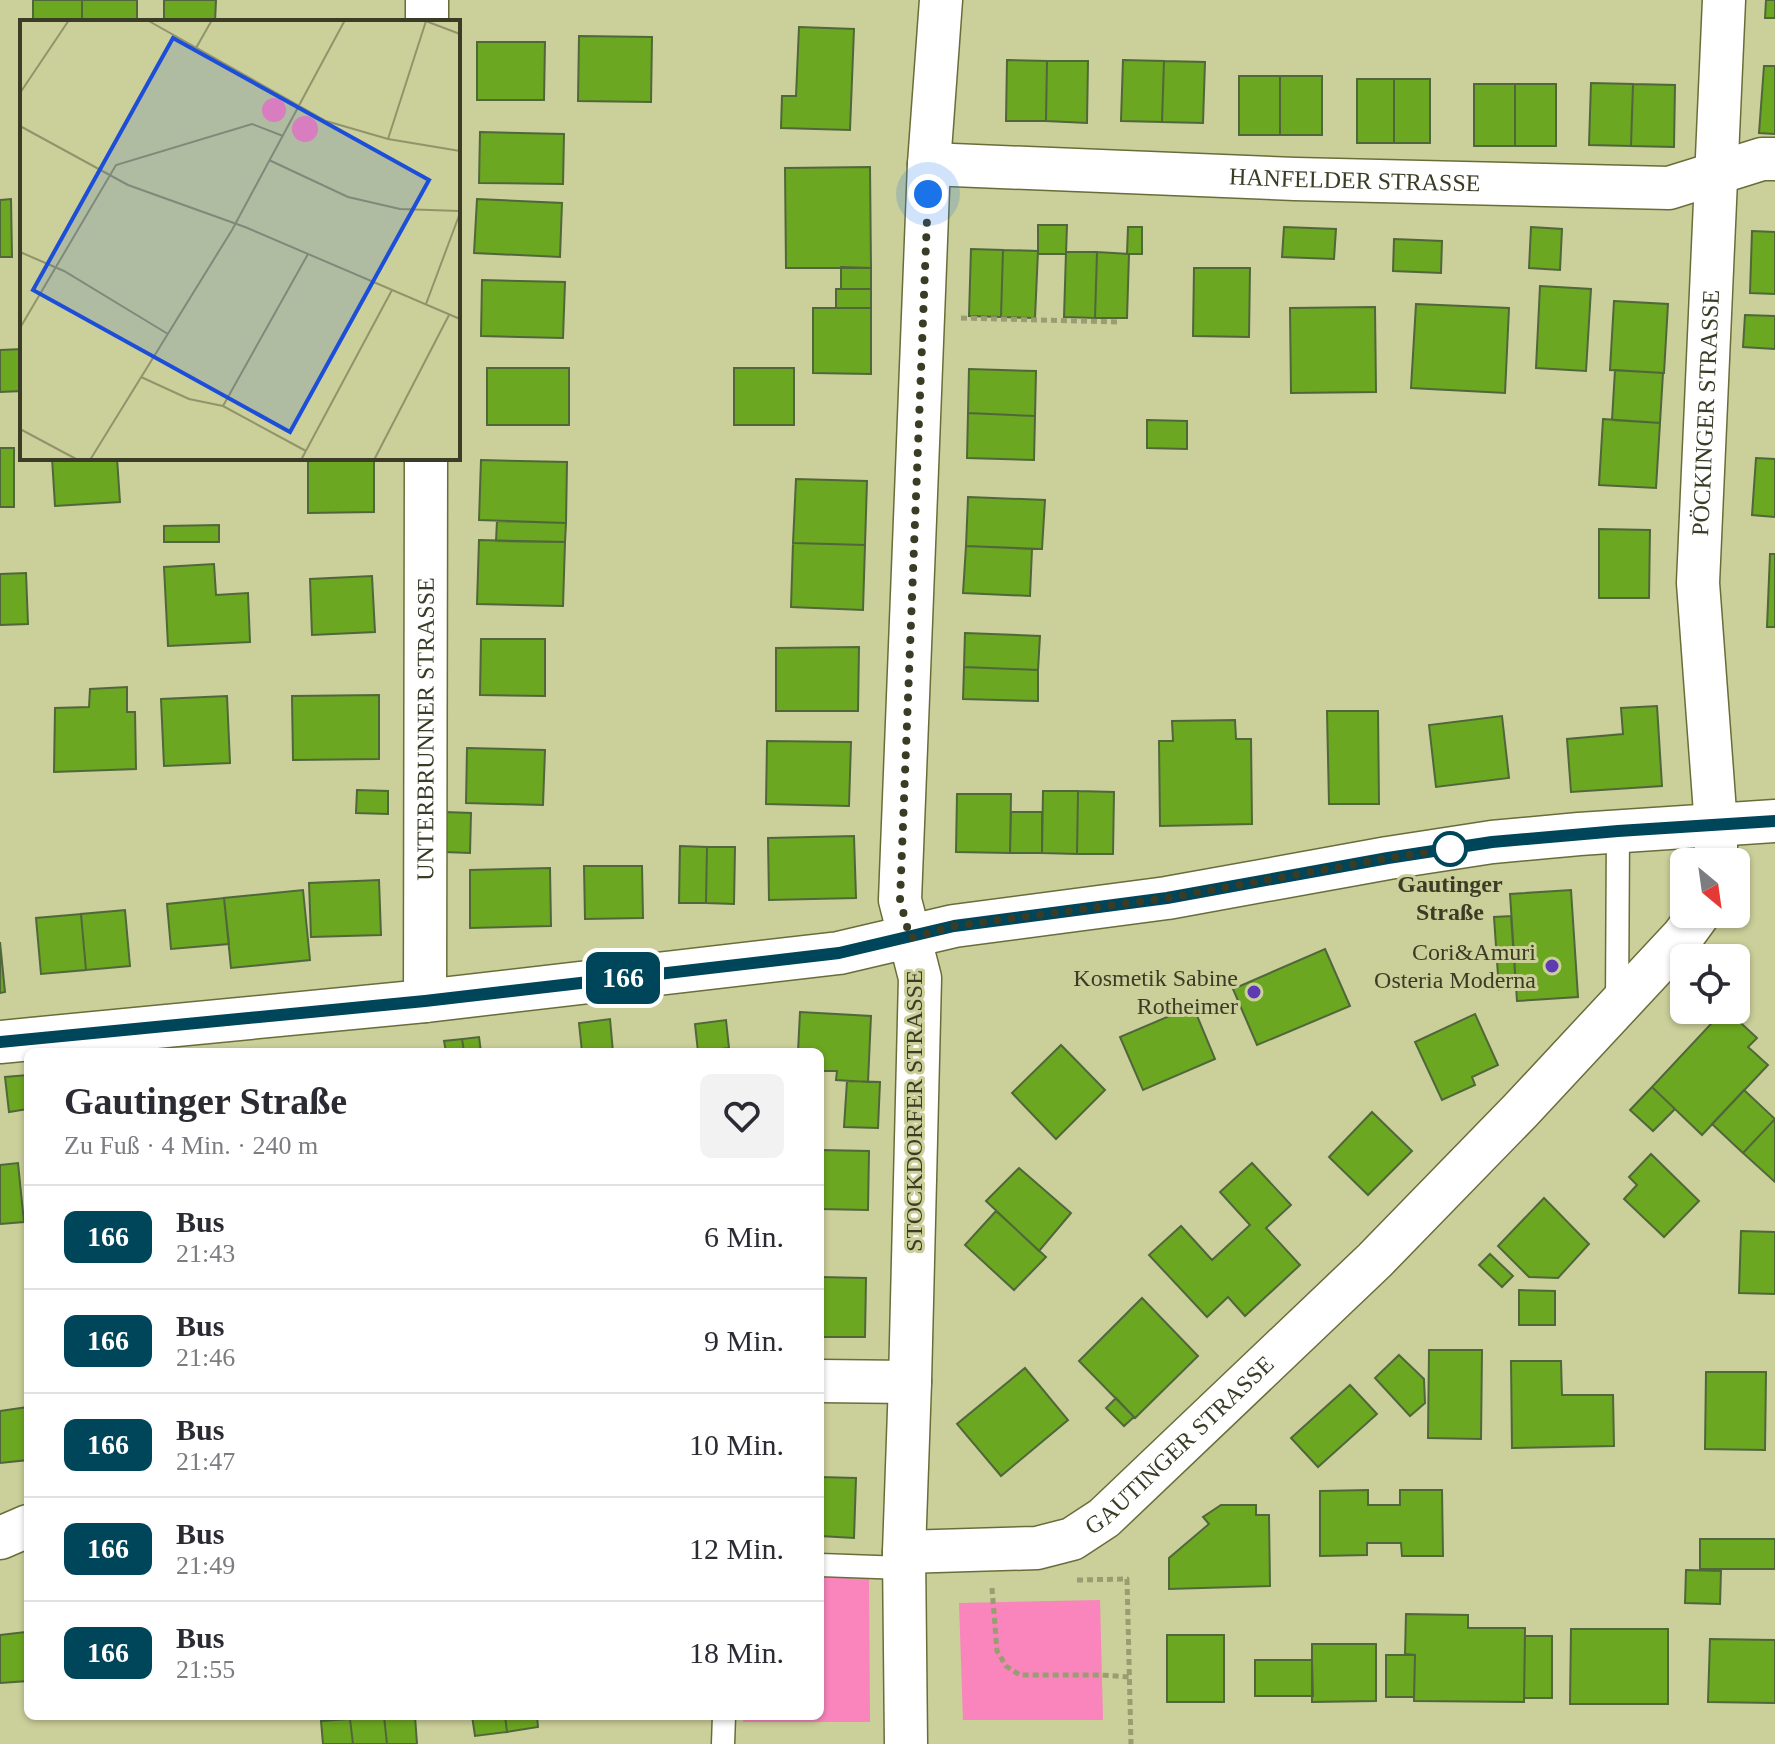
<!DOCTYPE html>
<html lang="de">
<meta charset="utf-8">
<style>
:root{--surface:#fff;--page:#f2f2f3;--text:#2b2b33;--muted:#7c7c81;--line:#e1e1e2}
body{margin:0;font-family:Georgia,serif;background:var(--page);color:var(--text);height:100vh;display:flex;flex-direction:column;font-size:30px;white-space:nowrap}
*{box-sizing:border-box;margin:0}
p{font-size:26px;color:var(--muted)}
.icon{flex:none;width:44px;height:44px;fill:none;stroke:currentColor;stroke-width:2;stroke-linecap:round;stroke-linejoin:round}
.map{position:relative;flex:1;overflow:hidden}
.panel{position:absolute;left:24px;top:1048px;width:800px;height:672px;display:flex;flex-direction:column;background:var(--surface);border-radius:12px;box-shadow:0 2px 6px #0004}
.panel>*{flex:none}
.badge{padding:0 16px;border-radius:12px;font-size:28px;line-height:52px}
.needle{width:52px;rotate:151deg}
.controls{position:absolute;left:1670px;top:848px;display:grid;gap:16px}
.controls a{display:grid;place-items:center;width:80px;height:80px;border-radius:12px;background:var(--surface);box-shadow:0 2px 6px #0004;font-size:40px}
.you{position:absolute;width:40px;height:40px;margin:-20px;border:6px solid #fff;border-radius:50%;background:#1a73e8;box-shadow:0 0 0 12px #1a73e833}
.map>.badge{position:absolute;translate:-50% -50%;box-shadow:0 0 0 4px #fff}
.round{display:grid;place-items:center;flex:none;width:84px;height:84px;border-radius:12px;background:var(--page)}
.summary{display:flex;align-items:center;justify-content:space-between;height:136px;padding:0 40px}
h1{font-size:38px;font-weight:600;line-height:60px}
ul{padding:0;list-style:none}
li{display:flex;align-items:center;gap:24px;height:104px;padding:0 40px;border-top:2px solid var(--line)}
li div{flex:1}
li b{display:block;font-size:30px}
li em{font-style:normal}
li .badge{min-width:88px;font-weight:700;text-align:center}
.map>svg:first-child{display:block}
</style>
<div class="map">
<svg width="1775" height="1744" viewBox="0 0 1775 1744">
<rect width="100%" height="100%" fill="#cbcf99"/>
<path fill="#f985bc" d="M820,1577L869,1579L870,1722H743V1716H820Z
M1100,1600L1103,1720H963L959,1603Z"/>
<path fill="#6ca721" stroke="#50673b" stroke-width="2" d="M33,0H82V22H33Z
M82,0H137V22H82Z
M164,0H216L215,22H164Z
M1766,0H1775V18H1765Z
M799,27L854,29L850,130L781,128L782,96H796Z
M579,36L652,37L651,102L578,101Z
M477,42H545L544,100H477Z
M1007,60L1047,61L1046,121H1006Z
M1123,60L1164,61L1162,122L1121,121Z
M1047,61H1088L1087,123L1046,121Z
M1164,61L1205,62L1203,123L1162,122Z
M1764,66H1775V134L1759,133Z
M1239,76H1280V135H1239Z
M1280,76H1322V135H1280Z
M1357,79H1394V143H1357Z
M1394,79H1430V143H1394Z
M1591,83L1633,84L1631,146L1589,145Z
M1474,84H1515V146H1474Z
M1515,84H1556V146H1515Z
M1633,84L1675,85L1674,147L1631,146Z
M480,132L564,134L563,184L479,183Z
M870,167L871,268H786L785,168Z
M11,199L12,257H0V200Z
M477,199L562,203L560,257L474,253Z
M1038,225H1067L1066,254H1038Z
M1128,227H1142V254H1127Z
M1284,227L1336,229L1334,259L1282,257Z
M1531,227L1562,229L1560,270L1529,268Z
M1752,231L1775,232V294L1750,293Z
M1394,239L1442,241L1441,273L1393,271Z
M971,249L1003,250L1001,317L969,316Z
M1003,250L1038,251L1035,318L1001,317Z
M1066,252H1097L1095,318L1064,317Z
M1097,252L1129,254L1127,318H1095Z
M841,267L871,268V289H841Z
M1194,268H1250L1249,337L1193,336Z
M482,280L565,282L563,338L481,336Z
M1540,286L1591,289L1586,371L1536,368Z
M836,289H871V308H836Z
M1614,301L1668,304L1664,373L1610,370Z
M1416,304L1509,308L1505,393L1411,388Z
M1375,307L1376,392L1291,393L1290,308Z
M813,308H871V374L813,373Z
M1745,315L1775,316V349L1743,347Z
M22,349V391L0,392V350Z
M487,368H569V425H487Z
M734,368H794V425H734Z
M969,369L1036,371L1035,416L968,413Z
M1615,370L1663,373L1660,423L1612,420Z
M968,413L1035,416L1034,460L967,458Z
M1603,419L1660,423L1656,488L1599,485Z
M1147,420L1187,421V449L1147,448Z
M0,448H14V507H0Z
M52,458H117L120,502L55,506Z
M308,458H374V512L308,513Z
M1756,458L1775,459V517L1752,515Z
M481,460L567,462L566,523L479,520Z
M796,479L867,481L865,545L793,543Z
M968,497L1045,500L1042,549L966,546Z
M497,521L566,523L565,542L496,541Z
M219,525V542H164V526Z
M1599,529L1650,530L1649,598H1599Z
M479,540L565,542L563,606L477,604Z
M793,543L865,545L863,610L791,607Z
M966,546L1032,549L1030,596L963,593Z
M1770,554H1775V627H1767Z
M214,564L216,595L248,593L250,642L168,646L164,567Z
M26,573L28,624L0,625V574Z
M372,576L375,632L312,635L310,579Z
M965,633L1040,636L1038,670L964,667Z
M481,639H545V696L480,695Z
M859,647L858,711H776V648Z
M964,667L1038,670V701L963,699Z
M127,687V712H135L136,769L54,772L55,708L89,707L90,689Z
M379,695V759L293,760L292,696Z
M227,696L230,763L164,766L161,699Z
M1657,706L1662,786L1571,792L1567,739L1623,734L1621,708Z
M1327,711H1378L1379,804H1329Z
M1502,716L1509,778L1436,787L1429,725Z
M1235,720L1236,739H1251L1252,824L1160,826L1159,741H1173L1172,721Z
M767,741L851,742L849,806L766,804Z
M467,748L545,750L543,805L466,803Z
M357,790L388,791V814L356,813Z
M1043,791H1078L1077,854L1042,853Z
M1078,791L1114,792L1113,854H1077Z
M957,794H1011L1010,853L956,852Z
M445,812L471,813L470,853L444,852Z
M1011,812H1042V853H1010Z
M854,836L856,898L769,900L768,838Z
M680,846L707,847L706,903H679Z
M707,847H735L734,904L706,903Z
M584,866H642L643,918L585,919Z
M550,868L551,926L470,928V870Z
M379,880L381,935L311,937L309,883Z
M303,890L310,960L231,968L224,898Z
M1571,890L1578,997L1517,1001L1510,894Z
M224,898L229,944L171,949L167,904Z
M125,910L130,966L86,970L81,914Z
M81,914L86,970L41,974L36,918Z
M1511,916L1516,988L1499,990L1494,917Z
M0,942L5,992L0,993Z
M1325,949L1350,1006L1257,1045L1233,989Z
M1193,1006L1215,1059L1143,1090L1120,1037Z
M1724,1010H1727L1757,1038L1748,1047L1768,1065L1702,1135L1652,1087Z
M800,1012L871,1016L868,1082L836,1080L837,1071H820V1052H798Z
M1475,1014L1498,1065L1472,1077L1475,1085L1442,1100L1415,1042Z
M610,1019L613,1052H582L579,1023Z
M726,1020L729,1048L698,1052L695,1024Z
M479,1037L481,1052H464L462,1039Z
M462,1039L464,1052H446L444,1041Z
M1061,1045L1105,1090L1056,1139L1012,1093Z
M28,1075V1109L9,1112L5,1077Z
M847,1081L880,1082L878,1128L844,1127Z
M1652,1087L1675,1109L1653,1131L1630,1110Z
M1744,1090L1775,1119L1743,1153L1712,1124Z
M1372,1112L1412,1151L1368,1195L1329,1157Z
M1775,1119V1182L1743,1153Z
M820,1150L869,1151L868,1210L820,1209Z
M1651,1154L1699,1201L1664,1237L1624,1199L1637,1185L1629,1177Z
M18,1163L24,1222L0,1224V1165Z
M1252,1163L1291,1205L1266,1228L1300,1265L1245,1316L1228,1297L1207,1317L1149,1255L1181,1226L1212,1260L1250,1225L1220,1192Z
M1019,1168L1071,1213L1039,1251L986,1201Z
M1544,1198L1589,1244L1558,1278L1529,1277L1498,1246Z
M996,1211L1046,1257L1014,1290L965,1245Z
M1741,1231L1775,1232V1294L1739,1293Z
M1490,1254L1513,1276L1502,1287L1479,1265Z
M820,1277L866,1278L865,1337H820Z
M1519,1290L1555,1291V1325H1519Z
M1142,1298L1198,1356L1135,1418L1079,1361Z
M1429,1350H1482L1481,1439L1428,1438Z
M1399,1355L1424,1379L1425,1403L1410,1416L1375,1378Z
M1511,1361H1561L1562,1395H1613L1614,1446L1512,1448Z
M1025,1368L1068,1420L1001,1476L957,1424Z
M1706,1372H1766L1765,1450L1705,1449Z
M1350,1385L1377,1414L1318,1467L1291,1438Z
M1116,1398L1134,1417L1124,1426L1106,1408Z
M28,1407V1460L0,1463V1411Z
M820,1477L856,1478L854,1538L820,1536Z
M1368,1490V1505H1400V1490H1442L1443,1556H1402L1401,1543H1367V1555L1320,1556V1491Z
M1221,1505H1256V1515H1269L1270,1586L1169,1589V1558L1209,1524L1203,1517Z
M1700,1539H1775V1569H1700Z
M1686,1570L1721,1571L1720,1604L1685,1603Z
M1406,1614L1468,1615V1628H1525L1524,1702L1414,1701L1415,1655L1405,1654Z
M1571,1629H1668V1704H1570Z
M25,1632L28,1681L0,1683V1635Z
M1167,1635H1224V1702H1167Z
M1525,1636H1552V1698H1524Z
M1710,1639L1775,1640V1703L1708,1702Z
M1312,1644H1376V1701L1312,1702Z
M1386,1655H1415L1414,1697H1386Z
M1255,1660H1312L1313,1696H1255Z
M384,1716H415L417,1744H387Z
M384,1716L387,1744H353L350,1719Z
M472,1716H505L507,1732L475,1736Z
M505,1716H537L538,1727L507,1732Z
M350,1719L353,1744H323L321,1721Z"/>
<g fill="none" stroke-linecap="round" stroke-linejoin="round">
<g stroke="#6a6d3a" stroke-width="25">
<path id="lane" d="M1617,1006L1618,831
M820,1565L904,1568
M723,1744L724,1716"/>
</g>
<g stroke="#6a6d3a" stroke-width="45">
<g id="street">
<path d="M427,22V0"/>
<path id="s1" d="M929,164L1295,179L1669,188L1762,159H1775"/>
<path id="s2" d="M1716,862V826L1698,583L1724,0"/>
<path id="s3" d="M425,1001L426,458"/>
<path d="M0,1042L425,1001L839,953L954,926L1167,898L1388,858L1492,842L1579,834L1775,821"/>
<path d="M820,1381L910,1382"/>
<path d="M0,1538L28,1526"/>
<path id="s4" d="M904,1552L1037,1548L1072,1539L1104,1518L1375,1260L1520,1111L1683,936L1699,914"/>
<path d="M906,1744L904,1552L910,1382L920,978L900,900L929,164L941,0"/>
</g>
</g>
<path stroke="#9a9d72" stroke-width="5" stroke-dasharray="6 4" stroke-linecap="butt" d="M961,318L1120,322
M1077,1580L1127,1579L1131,1744
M992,1588L997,1651L1006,1666L1020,1675H1101L1129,1677"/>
<use href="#lane" stroke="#fff" stroke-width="22"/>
<use href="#street" stroke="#fff" stroke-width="42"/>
</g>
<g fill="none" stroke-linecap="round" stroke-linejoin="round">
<g stroke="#fff" stroke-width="18">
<path id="line" d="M0,1042L425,1001L839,953L954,926L1167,898L1388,858L1492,842L1618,831L1775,821"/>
</g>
<use href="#line" stroke="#00465a" stroke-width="12"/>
<path stroke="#3b3c26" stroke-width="8" stroke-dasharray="0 14.4" d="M928,194L900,900L910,938L954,926L1167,898L1388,858L1450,849"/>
</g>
<circle fill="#fff" stroke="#00465a" stroke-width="4" cx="1450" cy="849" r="16"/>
<g fill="#5e3bb3" stroke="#cbcf99" stroke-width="3">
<circle cx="1552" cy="966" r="8"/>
<circle cx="1254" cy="992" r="8"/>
</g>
<g text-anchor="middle" stroke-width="6" stroke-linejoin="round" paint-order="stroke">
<g font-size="24" fill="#3b3c26" stroke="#cbcf99">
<text dy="8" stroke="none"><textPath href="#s1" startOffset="426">HANFELDER STRASSE</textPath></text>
<text dy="8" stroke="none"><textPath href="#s2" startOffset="450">PÖCKINGER STRASSE</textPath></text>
<text dy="8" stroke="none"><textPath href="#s3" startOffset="272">UNTERBRUNNER STRASSE</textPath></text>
<text transform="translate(914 1111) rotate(-90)" y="8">STOCKDORFER STRASSE</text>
<text dy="8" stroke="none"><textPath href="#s4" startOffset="312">GAUTINGER STRASSE</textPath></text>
</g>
<g font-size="24" font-weight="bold" fill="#3b3c26" stroke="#cbcf99">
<text x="1450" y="892">Gautinger<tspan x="1450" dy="28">Straße</tspan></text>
</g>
<g font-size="24" fill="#3b3c26" stroke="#cbcf99" text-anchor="end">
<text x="1536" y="960">Cori&amp;Amuri<tspan x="1536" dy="28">Osteria Moderna</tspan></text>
<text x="1238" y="986">Kosmetik Sabine<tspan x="1238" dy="28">Rotheimer</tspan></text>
</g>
</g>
<g transform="translate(20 20)">
<rect width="440" height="440" fill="#cbcf99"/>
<path d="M242 90a12 12 0 1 1 24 0a12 12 0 1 1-24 0ZM272 109a13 13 0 1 1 26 0a13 13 0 1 1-26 0Z" fill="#f985bc"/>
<path fill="none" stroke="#91946b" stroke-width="2" d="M127,0L306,101L368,119L440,131M403,0L440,14M176,28L192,0M0,73L49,0M0,106L108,165L225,207L440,299M368,119L406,1M249,140L328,177L380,189L440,191M0,232L44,251L148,314M406,284L440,193M0,308L96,145L232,104L263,116M121,357L169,379L203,386L286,431M203,386L288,234M0,409L58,440M70,440L212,210L325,0M281,440L372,270M354,440L429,295"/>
<path fill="#1d4ed8" fill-opacity="0.15" stroke="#1d4ed8" stroke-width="4" d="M153,18L409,160L270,412L13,270Z"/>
<rect width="440" height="440" fill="none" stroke="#3b3c26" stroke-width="4"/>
</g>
</svg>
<div class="controls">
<a><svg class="needle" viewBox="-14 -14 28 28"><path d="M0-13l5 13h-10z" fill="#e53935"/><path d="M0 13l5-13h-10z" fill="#7c7c81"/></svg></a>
<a><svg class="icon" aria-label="locate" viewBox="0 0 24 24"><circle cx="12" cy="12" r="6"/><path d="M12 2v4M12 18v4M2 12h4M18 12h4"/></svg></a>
</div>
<div class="you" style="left:928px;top:194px"></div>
<b class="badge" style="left:623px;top:978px;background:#00465a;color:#fff">166</b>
<section class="panel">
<div class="summary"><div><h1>Gautinger Straße</h1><p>Zu Fuß · 4 Min. · 240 m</p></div><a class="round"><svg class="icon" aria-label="heart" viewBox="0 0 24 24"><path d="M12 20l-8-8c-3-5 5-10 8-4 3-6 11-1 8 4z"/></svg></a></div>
<ul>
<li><span class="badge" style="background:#00465a;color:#fff">166</span><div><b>Bus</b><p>21:43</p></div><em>6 Min.</em></li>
<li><span class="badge" style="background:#00465a;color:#fff">166</span><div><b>Bus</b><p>21:46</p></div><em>9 Min.</em></li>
<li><span class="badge" style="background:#00465a;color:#fff">166</span><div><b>Bus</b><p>21:47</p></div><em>10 Min.</em></li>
<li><span class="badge" style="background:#00465a;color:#fff">166</span><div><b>Bus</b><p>21:49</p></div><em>12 Min.</em></li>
<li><span class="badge" style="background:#00465a;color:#fff">166</span><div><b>Bus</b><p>21:55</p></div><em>18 Min.</em></li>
</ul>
</section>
</div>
